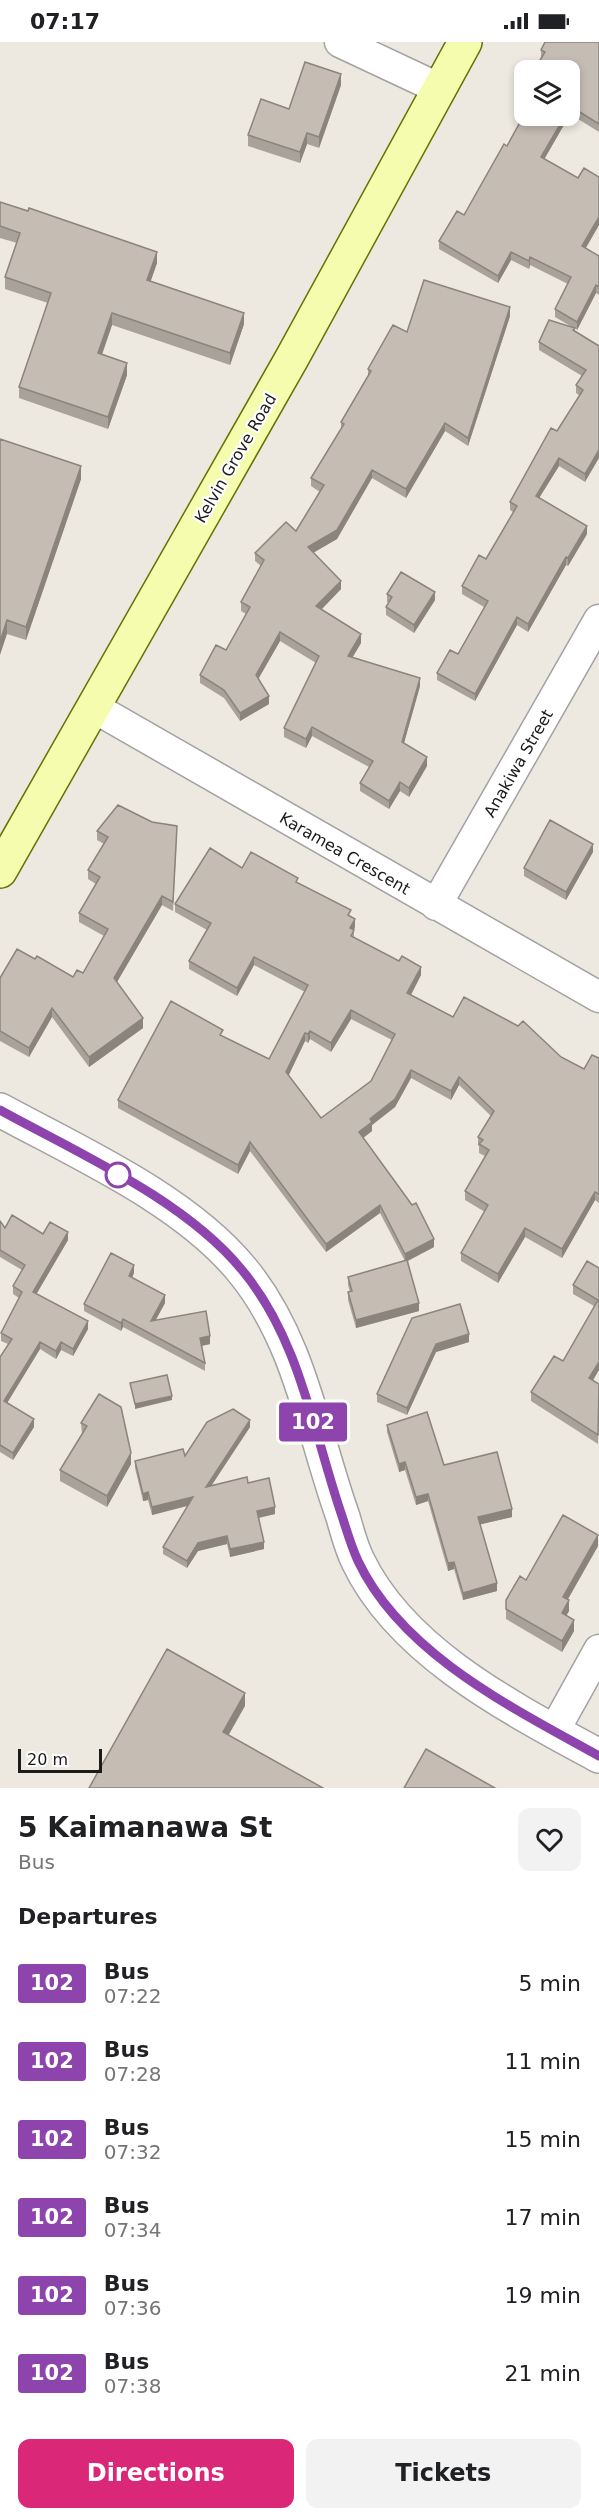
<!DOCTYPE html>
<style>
:root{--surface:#fff;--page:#f2f2f2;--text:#202124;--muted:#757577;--accent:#db2777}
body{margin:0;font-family:"DejaVu Sans",sans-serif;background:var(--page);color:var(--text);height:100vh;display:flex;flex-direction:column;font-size:22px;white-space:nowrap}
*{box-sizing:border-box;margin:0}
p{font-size:20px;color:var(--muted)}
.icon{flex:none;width:33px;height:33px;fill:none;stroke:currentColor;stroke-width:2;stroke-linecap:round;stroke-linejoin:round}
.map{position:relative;height:1746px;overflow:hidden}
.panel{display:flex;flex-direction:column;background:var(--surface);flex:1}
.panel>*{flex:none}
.badge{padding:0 12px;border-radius:4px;font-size:21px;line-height:39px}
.buttons{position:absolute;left:514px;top:18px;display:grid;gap:12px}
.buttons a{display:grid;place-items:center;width:66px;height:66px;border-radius:12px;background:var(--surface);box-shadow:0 3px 9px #0003;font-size:30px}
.scale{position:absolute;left:18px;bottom:15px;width:84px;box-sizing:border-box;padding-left:6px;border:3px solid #1b1b1b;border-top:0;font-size:16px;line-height:21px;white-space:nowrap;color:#1b1b1b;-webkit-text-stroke:4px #fff;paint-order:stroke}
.map>.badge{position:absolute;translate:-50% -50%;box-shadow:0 0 0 3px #fff}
h2{padding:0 18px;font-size:22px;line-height:54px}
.round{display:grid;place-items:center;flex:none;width:63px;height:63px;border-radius:12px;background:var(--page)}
.head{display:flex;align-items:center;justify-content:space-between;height:102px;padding:0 18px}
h1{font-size:28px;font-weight:700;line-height:45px}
.action{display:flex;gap:12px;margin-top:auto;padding:12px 18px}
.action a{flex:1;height:69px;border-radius:12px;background:var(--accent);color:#fff;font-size:24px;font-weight:700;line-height:69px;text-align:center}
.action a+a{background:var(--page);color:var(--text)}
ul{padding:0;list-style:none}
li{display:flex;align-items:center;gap:18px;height:78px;padding:0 18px}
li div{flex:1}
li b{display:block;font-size:22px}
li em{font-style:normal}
li .badge{min-width:66px;font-weight:700;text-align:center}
.status{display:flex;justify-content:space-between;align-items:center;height:42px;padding:0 30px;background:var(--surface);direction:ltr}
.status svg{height:16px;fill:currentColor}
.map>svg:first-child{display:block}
</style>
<div class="status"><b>07:17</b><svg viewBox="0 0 49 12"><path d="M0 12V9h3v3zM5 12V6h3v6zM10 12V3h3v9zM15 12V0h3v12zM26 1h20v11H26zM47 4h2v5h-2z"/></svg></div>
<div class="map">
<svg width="599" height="1746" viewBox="0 0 599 1746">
<rect width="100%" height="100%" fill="#ede9e0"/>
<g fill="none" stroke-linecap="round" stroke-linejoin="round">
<g stroke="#a2a2a2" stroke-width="33">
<path id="minor" d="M340,0L438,46
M93,665L599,955
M436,863L599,578
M554,1689L599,1608"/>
</g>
<g stroke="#a2a2a2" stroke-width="36">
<path id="tertiary" d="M0,1068C79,1111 185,1158 242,1228C300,1298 313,1391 343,1475C347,1489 351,1505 358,1519C402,1611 513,1667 599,1714"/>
</g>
<g stroke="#627400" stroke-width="36">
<path id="secondary" d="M0,829L292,316L465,0"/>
</g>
<use href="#minor" stroke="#fff" stroke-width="30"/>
<use href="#tertiary" stroke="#fff" stroke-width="33"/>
<use href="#secondary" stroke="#f5fcae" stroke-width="33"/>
</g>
<path fill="#a9a29a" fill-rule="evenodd" d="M599,0V90L570,72L541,16V8Z
M341,43L319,106L307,102L300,121L248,104V93L289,67Z
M569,74L544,117L578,136L599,135V183L586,206L599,214V253L596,251L577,288L575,286V289L599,304L585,440L559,424L539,456L587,492L568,524L566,523L528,590L517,583L475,659L437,638V631L458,612L484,565L462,552V544L486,517L513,470L510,468V460L557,389L580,354L576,351V343L582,334L539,308V300L572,285L555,275V267L568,242L530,223L529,227L511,218L498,241L439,207V199L464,173L507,104Z
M0,160L157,221L150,239L244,282L230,323L112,283L102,313L127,333L108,387L19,356V345L48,261L5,247V235L17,201L0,196Z
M510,274L468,404L445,389L406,456L372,436L337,497L313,510L341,547L321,568L361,601L352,616L420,644L404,701L427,724L409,755L400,749L389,767L360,749V741L369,725L312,694L306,706L284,695V686L316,621L280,599L258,637L269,662L240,679L224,656L200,641V633L226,608L246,572L241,569V560L261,524L255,519V511L296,489L320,450L311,444V436L341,387V380L368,334V327L407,290Z
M0,397L81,437L26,598L7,592Z
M387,552L435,558L414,591L386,573V565L389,561L387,560Z
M97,789L177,793L173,869L162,863L117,940L143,986L89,1025L52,975L29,1015L0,999V936L35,917L73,935L83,931L104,894L79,880V871L96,842L88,837V828L104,802L97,798Z
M593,810L566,858L524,834V826Z
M242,826L298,841L351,875L355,885L354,888V895L421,933L411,953L453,975L561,1015L584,1027L599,1016V1161L595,1158L562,1216L525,1195L498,1241L461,1219V1211L485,1170L465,1158V1149L485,1114L479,1111V1104L478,1103V1095L491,1074L459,1043L451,1058L411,1036L395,1065L372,1083V1089L363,1096L434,1205L408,1219L419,1269L356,1286L348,1258V1250H350L348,1243V1235L405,1219L380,1171L326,1210L250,1109L238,1132L118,1066V1058L223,994L269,1017L305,950L254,923L237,954L189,927V919L207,888L175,870V862ZM351,977L392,998L371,1039L321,1076L288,1034L305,999L308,1001L310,997L331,1010Z
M0,1179L5,1186L43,1192L68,1198L36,1252L88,1287L73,1314L61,1308L56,1317L40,1307L7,1361L34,1385L13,1418L0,1410V1315L8,1302L1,1299V1291L19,1256L13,1252V1244L22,1228L0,1215Z
M599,1226L593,1338L599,1342L598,1402L531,1359V1350L563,1319L594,1264L573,1252V1243Z
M134,1231L132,1236L165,1261L155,1278L210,1302L202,1304L205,1321V1329L123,1285L121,1289L84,1269V1262Z
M412,1276L469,1300L436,1310L407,1373L377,1360V1352Z
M121,1365L131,1422L107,1465L60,1439V1428L82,1392L81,1381Z
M387,1383L444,1423L512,1475L480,1482L497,1549L463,1558L454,1527L448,1529L428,1459L416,1463L405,1428L399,1430L387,1390Z
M250,1385L211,1443L248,1441L275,1472L259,1476L264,1507L230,1515L227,1502L198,1509L187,1526L163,1512V1505L188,1464L152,1473L148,1458L143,1459L135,1426V1419L185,1414Z
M598,1504L567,1558L569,1569L566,1573L574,1589L562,1610L506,1577V1558L526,1538Z"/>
<path fill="#8a847d" d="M341,32V43L319,106V95Z
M565,74H569L541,123V115Z
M307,91V102L300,121V110Z
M599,175V183L582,212V204Z
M157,210V221L147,250V238Z
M511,210V218L498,241V234Z
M530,215V223L529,227V219Z
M596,243V251L577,288V280Z
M510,265V274L468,404V396Z
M112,271V283L98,323V311Z
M244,271V282L230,323V311Z
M127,321V333L108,387V375Z
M445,381V389L406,456V447Z
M599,408V416L585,440V432Z
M559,416V424L536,461V454Z
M81,424V437L26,598V585Z
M372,428V436L337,497L308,514V505Z
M587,484V492L568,524V516Z
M566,515V523L528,590V582Z
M341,539V547L316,573V564Z
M435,550V558L414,591V583Z
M517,575V583L475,659V652Z
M7,578V592L0,613V600Z
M280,590V599L256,641V633Z
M361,592V601L348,623V614Z
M420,636V644L402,708V700Z
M269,654V662L240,679V671Z
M312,685V694L306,706V697Z
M427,715V724L409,755V746Z
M400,740V749L389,767V759Z
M593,802V810L566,858V850Z
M162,854V863L114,945V936Z
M355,877V885L350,895V886Z
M254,915V923L237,954V946Z
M421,925V933L407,960V951Z
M52,966V975L29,1015V1006Z
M351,968V977L331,1010V1001Z
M143,976V986L89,1025V1015Z
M310,989V997L308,1001V992Z
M305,991V999L286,1039V1030Z
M411,1028V1036L395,1065L372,1083V1089L359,1099V1090Z
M459,1035V1043L451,1058V1049Z
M250,1100V1109L238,1132V1123Z
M595,1150V1158L562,1216V1207Z
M380,1163V1171L326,1210V1202Z
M525,1186V1195L498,1241V1232Z
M68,1190V1198L33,1258V1250Z
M434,1197V1205L405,1220V1212Z
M134,1223V1231L129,1242V1234Z
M165,1253V1261L151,1287V1279Z
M419,1261V1269L356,1286V1278Z
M123,1277V1285L121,1289V1281Z
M88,1279V1287L73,1314V1307Z
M469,1292V1300L436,1310L407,1373V1366L436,1302Z
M210,1294V1302L200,1304V1296Z
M40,1300V1307L4,1366V1359Z
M61,1300V1308L56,1317V1309Z
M599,1320V1328L589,1345V1336Z
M172,1354V1358L135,1367V1362Z
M34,1377V1385L13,1418V1411Z
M250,1378V1385L206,1452V1445Z
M131,1411V1422L107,1465V1454Z
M405,1420V1428L399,1430V1422Z
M148,1450V1458L143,1459V1452Z
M428,1452V1459L416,1463V1455Z
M193,1455V1462L152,1473V1465Z
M275,1465V1472L257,1476V1469Z
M512,1467V1475L478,1483V1475Z
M598,1493V1504L563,1566V1555Z
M227,1494V1502L198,1509L187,1526V1519L198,1501Z
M264,1500V1507L230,1515V1507Z
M454,1520V1527L448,1529V1521Z
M497,1541V1549L463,1558V1551Z
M569,1558V1569L562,1582V1571Z
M574,1578V1589L562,1610V1599Z
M245,1651V1664L223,1703V1690Z"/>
<path fill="#c5bcb3" stroke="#8a847d" stroke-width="1.5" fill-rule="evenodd" d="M545,0H599V82L570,64V28H534L545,10L541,8Z
M305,20L341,32L319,95L307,91L300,110L248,93L261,57L289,67Z
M525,71V74H565L541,115L578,136L584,126L599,135V175L582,204L599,214V245L596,243L577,280L555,267L571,235L530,215L529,219L511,210L498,234L439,199L457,169L464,173L504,102L507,104Z
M0,160L28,169L29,166L157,210L147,238L244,271L230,311L112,271L98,311L127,321L108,375L19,345L51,251L5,235L20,191L0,184Z
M424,238L510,265L468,396L445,381L406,447L372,428L337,488L308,505L341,539L316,564L361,592L348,614L420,636L402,700L427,715L409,746L400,740L389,759L360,741L373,719L312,685L306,697L284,686L319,614L280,590L256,633L269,654L240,671L224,648L200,633L216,603L226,608L250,565L241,560L264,518L255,511L286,480L296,489L324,443L311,436L344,382L341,380L371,329L368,327L393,283L407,290Z
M549,278L575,286L573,288L599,304V408L585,432L559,416L536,454L587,484L568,516L566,515L528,582L517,575L475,652L437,631L450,608L458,612L488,559L462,544L479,513L486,517L517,464L510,460L551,386L557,389L583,348L576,343L586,328L539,300Z
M0,397L81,424L26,585L7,578L0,600Z
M401,530L435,550L414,583L386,565L392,555L387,552Z
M118,763L152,780L177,784L173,860L162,854L114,936L143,976L89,1015L52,966L29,1006L0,989V936L17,907L35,917L37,914L73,935L77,928L83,931L108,887L79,871L100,835L88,828L108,795L97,789Z
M550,778L593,802L566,850L524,826Z
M210,806L242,826L251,810L298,836L296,840L351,868L348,873L355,877L350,886L354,888L351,894L399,919L402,914L421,925L407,951L453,975L464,955L518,984L523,979L561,1015L584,1027L592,1013L599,1016V1152L595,1150L562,1207L525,1186L498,1232L461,1211L488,1163L465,1149L489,1108L479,1102L483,1098L478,1095L494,1069L459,1035L451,1049L411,1028L395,1057L370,1077L372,1080L359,1090L412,1163L416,1161L434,1197L405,1212L380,1163L326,1202L250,1100L238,1123L118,1058L171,959L223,988L220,993L269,1017L308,943L254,915L237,946L189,919L211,881L175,862ZM351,968L395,992L371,1039L321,1076L286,1030L305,991L308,992L310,989L331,1001Z
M12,1173L43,1192L50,1180L68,1190L33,1250L88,1279L73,1307L61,1300L56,1309L40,1300L4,1359L34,1377L13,1411L0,1403V1315L12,1297L1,1291L22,1250L13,1244L25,1223L0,1208V1179L5,1186Z
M111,1211L134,1223L129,1234L165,1253L151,1279L206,1269L210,1294L200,1296L205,1321L123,1277L121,1281L84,1262Z
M407,1218L419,1261L356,1278L348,1250L352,1249L348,1235Z
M587,1219L599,1226V1320L589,1336L599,1342L598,1393L531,1350L554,1314L563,1319L598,1258L573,1243Z
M460,1262L469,1292L436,1302L407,1366L377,1352L412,1276Z
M167,1333L172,1354L135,1362L130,1341Z
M99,1352L121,1365L131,1411L107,1454L60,1428L87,1384L81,1381Z
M233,1367L250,1378L206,1445L247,1435L248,1441L269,1436L275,1465L257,1469L264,1500L230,1507L227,1494L198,1501L187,1519L163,1505L193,1455L152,1465L148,1450L143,1452L135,1419L183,1407L185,1414L207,1380Z
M427,1370L444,1423L497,1410L512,1467L478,1475L497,1541L463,1551L454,1520L448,1521L428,1452L416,1455L405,1420L399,1422L387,1383Z
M563,1473L598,1493L563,1555L569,1558L562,1571L574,1578L562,1599L506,1567V1558L520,1534L526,1538Z
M167,1607L245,1651L223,1690L323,1746H89Z
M426,1707L495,1746H404Z"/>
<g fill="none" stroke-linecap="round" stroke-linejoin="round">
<g stroke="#fff" stroke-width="14">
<path id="line" d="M0,1068C78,1111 185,1158 242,1228C299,1296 313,1388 341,1471C346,1486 351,1504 358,1519C402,1612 513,1666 599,1714"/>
</g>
<use href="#line" stroke="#8e44ad" stroke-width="9"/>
</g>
<circle fill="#fff" stroke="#8e44ad" stroke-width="3" cx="118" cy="1133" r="12"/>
<g text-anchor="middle" stroke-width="4.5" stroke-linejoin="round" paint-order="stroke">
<g font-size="16" fill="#1b1b1b" stroke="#fff">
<text transform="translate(235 416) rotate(-60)" y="6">Kelvin Grove Road</text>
<text transform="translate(518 721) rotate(-60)" y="6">Anakiwa Street</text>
<text transform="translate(345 811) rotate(30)" y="6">Karamea Crescent</text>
</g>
</g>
</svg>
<div class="buttons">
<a><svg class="icon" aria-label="layers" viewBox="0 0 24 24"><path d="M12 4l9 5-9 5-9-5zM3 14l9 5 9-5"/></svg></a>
</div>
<div class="scale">20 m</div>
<b class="badge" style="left:313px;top:1380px;background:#8e44ad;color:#fff">102</b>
</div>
<section class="panel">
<div class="head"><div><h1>5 Kaimanawa St</h1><p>Bus</p></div><a class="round"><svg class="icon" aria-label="heart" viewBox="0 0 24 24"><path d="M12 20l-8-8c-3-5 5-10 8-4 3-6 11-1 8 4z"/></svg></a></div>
<h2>Departures</h2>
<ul>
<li><span class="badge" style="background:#8e44ad;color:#fff">102</span><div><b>Bus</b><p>07:22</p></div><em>5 min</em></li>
<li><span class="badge" style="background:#8e44ad;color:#fff">102</span><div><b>Bus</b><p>07:28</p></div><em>11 min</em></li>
<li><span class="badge" style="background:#8e44ad;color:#fff">102</span><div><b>Bus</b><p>07:32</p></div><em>15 min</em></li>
<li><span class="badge" style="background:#8e44ad;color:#fff">102</span><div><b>Bus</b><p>07:34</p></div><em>17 min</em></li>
<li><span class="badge" style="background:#8e44ad;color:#fff">102</span><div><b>Bus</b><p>07:36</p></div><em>19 min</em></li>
<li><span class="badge" style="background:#8e44ad;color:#fff">102</span><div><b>Bus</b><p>07:38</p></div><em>21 min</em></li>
</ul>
<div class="action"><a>Directions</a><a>Tickets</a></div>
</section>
